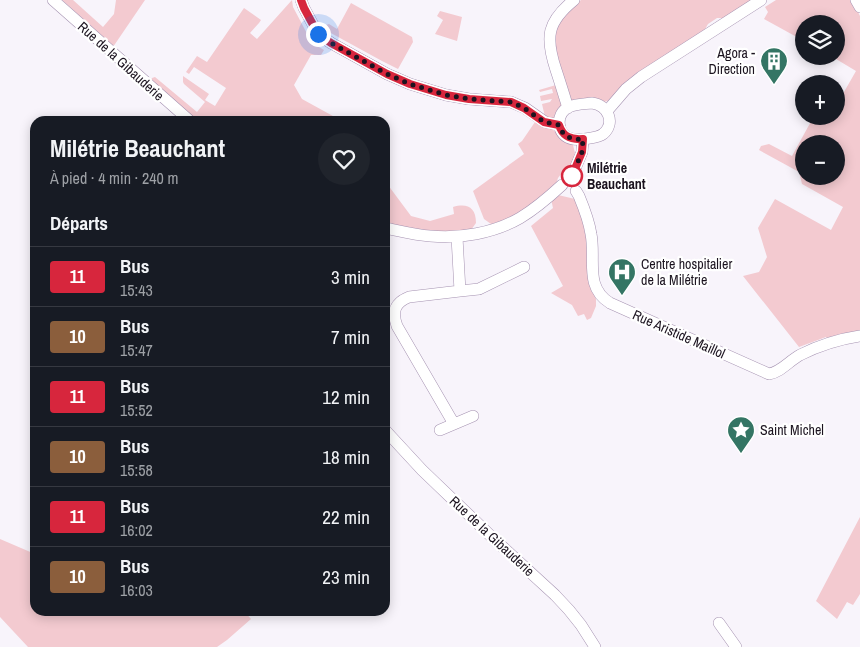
<!DOCTYPE html>
<html lang="fr">
<meta charset="utf-8">
<style>
:root{--surface:#171b24;--page:#20242c;--text:#f1f3f6;--muted:#9ea1a6;--line:#363941}
body{margin:0;font-family:"Archivo Narrow",sans-serif;background:var(--page);color:var(--text);height:100vh;display:flex;flex-direction:column;font-size:19px;white-space:nowrap}
*{box-sizing:border-box;margin:0}
p{font-size:16px;color:var(--muted)}
.icon{flex:none;width:28px;height:28px;fill:none;stroke:currentColor;stroke-width:2;stroke-linecap:round;stroke-linejoin:round}
.map{position:relative;flex:1;overflow:hidden}
.sheet{position:absolute;left:30px;top:116px;width:360px;height:500px;display:flex;flex-direction:column;background:var(--surface);border-radius:15px;box-shadow:0 2px 12px #0003}
.sheet>*{flex:none}
.badge{padding:0 10px;border-radius:4px;font-size:18px;line-height:32px}
.fabs{position:absolute;left:795px;top:15px;display:grid;gap:10px}
.fabs a{display:grid;place-items:center;width:50px;height:50px;border-radius:50%;background:var(--surface);box-shadow:0 2px 12px #0003;font-size:25px}
.you{position:absolute;width:25px;height:25px;margin:-12px;border:4px solid #fff;border-radius:50%;background:#1a73e8;box-shadow:0 0 0 8px #1a73e833}
.map>.badge{position:absolute;translate:-50% -50%;box-shadow:0 0 0 2px #fff}
h2{padding:0 20px;font-size:19px;line-height:45px}
.round{display:grid;place-items:center;flex:none;width:52px;height:52px;border-radius:26px;background:var(--page)}
.summary{display:flex;align-items:center;justify-content:space-between;height:85px;padding:0 20px}
h1{font-size:24px;font-weight:700;line-height:38px}
ul{padding:0;list-style:none}
li{display:flex;align-items:center;gap:15px;height:60px;padding:0 20px;border-top:1px solid var(--line)}
li div{flex:1}
li b{display:block;font-size:19px}
li em{font-style:normal}
li .badge{min-width:55px;font-weight:700;text-align:center}
.map>svg:first-child{display:block}
</style>
<div class="map">
<svg width="860" height="647" viewBox="0 0 860 647">
<rect width="100%" height="100%" fill="#f8f4fb"/>
<path fill="#f3cad0" fill-rule="evenodd" d="M62,0H73L103,27L114,14L116,0H145L113,47Z
M292,0L293,7L312,43L324,50L321,55H311L294,85L302,99L342,121H196L151,81L152,78L155,77L197,112L205,102L184,84L183,82V76L209,94L205,100L215,106L226,88L194,67L189,74L186,72L197,56L207,62L244,8L254,15L261,20L259,23L250,33L257,39Z
M581,0H753L726,18H717L708,24L704,31L610,100L602,103L571,101L554,48L556,29L568,11Z
M776,0H852L860,16V333L828,340L826,337L799,347L743,276L759,272L767,257L758,228L775,199L831,230L843,207L802,184L799,172L759,150L761,146L769,144L792,156L814,116H836V106L856,71L831,56H836V24H804V41L764,19L768,12L765,7ZM804,144H836V176H804Z
M351,3L412,37L413,42L398,69L382,61L329,32L323,26L329,24L337,29Z
M440,11L462,17L457,41L435,34L443,20L437,16Z
M556,85L563,104L559,113L553,119L545,117L542,104L550,102L552,99L541,101L540,96L553,93L552,89L540,92L539,90Z
M535,122L552,129L573,145L575,153L570,168L567,171L561,174L558,178L556,184L542,197L512,218L491,224L484,219L473,191L524,154L518,144L522,141Z
M385,181L411,216L430,221L454,214L453,207C467,203 476,207 476,223L471,230L437,233L385,224Z
M558,195L575,199L587,233L590,286L596,299V306L591,318L587,320L584,314L578,316L572,305L551,293L563,286L531,226L553,208L551,199Z
M860,517V594L853,605L847,602L837,619L816,601Z
M0,539L35,554V611H169L172,613L175,611H244L251,619L227,640L217,647H28L0,617Z"/>
<g fill="none" stroke-linecap="round" stroke-linejoin="round">
<g stroke="#a592b1" stroke-width="12">
<path id="minor" d="M53,0L190,121
M301,0L304,8L318,34L331,43L387,74L410,84L446,95L469,99L511,102L525,108L545,122L559,125
M856,0L860,7
M592,103C608,105 616,123 603,134C598,138 579,140 573,139C557,137 554,114 569,107C575,104 584,104 592,103Z
M568,108C564,95 560,82 556,70C545,37 547,22 574,0
M607,111L626,89L641,77L761,0
M572,176L582,152L583,139
M576,191L579,196C584,208 589,221 591,234C596,259 584,287 610,303L769,374C781,372 789,361 800,355C818,346 840,339 860,336
M385,228C400,231 415,235 430,236C460,239 494,233 520,218C535,209 549,197 562,185
M460,291L479,289L524,267
M454,424L397,326C392,312 394,303 409,297L460,291L457,237
M385,430L422,470L495,540L555,595L569,610L581,625L595,647
M440,430L473,416
M719,623L736,647"/>
</g>
<use href="#minor" stroke="#fff" stroke-width="11"/>
</g>
<g fill="none" stroke-linecap="round" stroke-linejoin="round">
<g stroke="#fff" stroke-width="11">
<path id="line" d="M301,0L304,8L318,34L331,43L387,74L410,84L446,95L469,99L511,102L524,108L544,122L559,125C563,137 571,140 583,139L582,152L572,176"/>
</g>
<use href="#line" stroke="#d7263d" stroke-width="8"/>
<path stroke="#1b131f" stroke-width="5" stroke-dasharray="0 9" d="M318,34L331,43L387,74L410,84L446,95L469,99L511,102L524,108L544,122L559,125C563,137 571,140 583,139L582,152L572,176"/>
</g>
<defs>
<g id="building-pin" transform="scale(1.4375)"><path d="M0 17L-7.5 6A9.5 9.5 0 1 1 7.5 6Z" fill="#347564" stroke="#fff"/><path d="M-4-6H4V6H1V3H-1V6H-4ZM-2.5-4.3h1.7v1.8h-1.7ZM.8-4.3h1.7v1.8H.8ZM-2.5-1h1.7V.8h-1.7ZM.8-1h1.7V.8H.8Z" fill="#fff"/></g>
<g id="hospital-pin" transform="scale(1.4375)"><path d="M0 17L-7.5 6A9.5 9.5 0 1 1 7.5 6Z" fill="#347564" stroke="#fff"/><path d="M-5-5h3v3.5h4V-5h3V5h-3V1.5h-4V5h-3Z" fill="#fff"/></g>
<g id="sight-pin" transform="scale(1.4375)"><path d="M0 17L-7.5 6A9.5 9.5 0 1 1 7.5 6Z" fill="#347564" stroke="#fff"/><path d="M0-6L1.8-2.2L6-1.7L2.9 1.2L3.7 5.4L0 3.3L-3.7 5.4L-2.9 1.2L-6-1.7L-1.8-2.2Z" fill="#fff"/></g>
</defs>
<g fill-rule="evenodd">
<use href="#building-pin" x="774" y="61"/>
<use href="#hospital-pin" x="622" y="272"/>
<use href="#sight-pin" x="741" y="430"/>
</g>
<circle fill="#fff" stroke="#d7263d" stroke-width="2.5" cx="572" cy="176" r="10"/>
<g text-anchor="middle" stroke-width="4.5" stroke-linejoin="round" paint-order="stroke">
<g font-size="14" fill="#1b131f" stroke="#fff" text-anchor="start">
<text x="755" y="58" text-anchor="end">Agora -<tspan x="755" dy="16">Direction</tspan></text>
<text x="641" y="269">Centre hospitalier<tspan x="641" dy="16">de la Milétrie</tspan></text>
<text x="760" y="435">Saint Michel</text>
</g>
<g font-size="14" fill="#1b131f" stroke="#fff">
<text transform="translate(121 61) rotate(42)" y="5">Rue de la Gibauderie</text>
<text transform="translate(679 334) rotate(24)" y="5">Rue Aristide Maillol</text>
<text transform="translate(492 536) rotate(43)" y="5">Rue de la Gibauderie</text>
</g>
<g font-size="14" font-weight="bold" fill="#1b131f" stroke="#fff" text-anchor="start">
<text x="587" y="173">Milétrie<tspan x="587" dy="16">Beauchant</tspan></text>
</g>
</g>
</svg>
<div class="fabs">
<a><svg class="icon" aria-label="layers" viewBox="0 0 24 24"><path d="M12 4l9 5-9 5-9-5zM3 14l9 5 9-5"/></svg></a>
<a>+</a>
<a>−</a>
</div>
<div class="you" style="left:318px;top:34px"></div>
<section class="sheet">
<div class="summary"><div><h1>Milétrie Beauchant</h1><p>À pied · 4 min · 240 m</p></div><a class="round"><svg class="icon" aria-label="heart" viewBox="0 0 24 24"><path d="M12 20l-8-8c-3-5 5-10 8-4 3-6 11-1 8 4z"/></svg></a></div>
<h2>Départs</h2>
<ul>
<li><span class="badge" style="background:#d7263d;color:#fff">11</span><div><b>Bus</b><p>15:43</p></div><em>3 min</em></li>
<li><span class="badge" style="background:#8b5e3c;color:#fff">10</span><div><b>Bus</b><p>15:47</p></div><em>7 min</em></li>
<li><span class="badge" style="background:#d7263d;color:#fff">11</span><div><b>Bus</b><p>15:52</p></div><em>12 min</em></li>
<li><span class="badge" style="background:#8b5e3c;color:#fff">10</span><div><b>Bus</b><p>15:58</p></div><em>18 min</em></li>
<li><span class="badge" style="background:#d7263d;color:#fff">11</span><div><b>Bus</b><p>16:02</p></div><em>22 min</em></li>
<li><span class="badge" style="background:#8b5e3c;color:#fff">10</span><div><b>Bus</b><p>16:03</p></div><em>23 min</em></li>
</ul>
</section>
</div>
